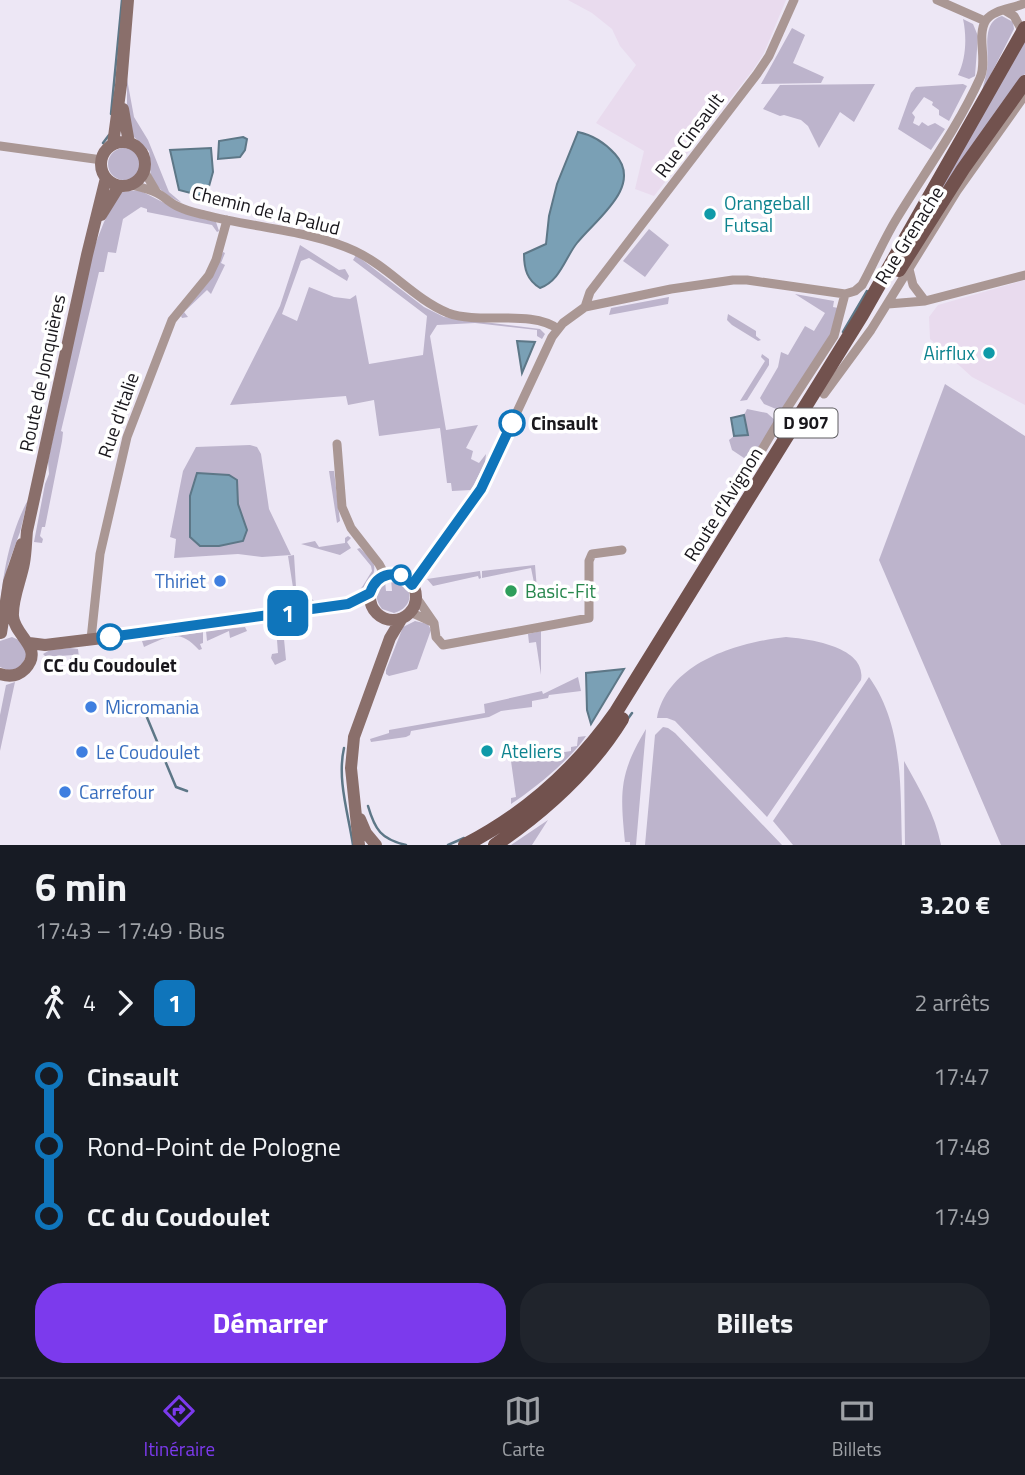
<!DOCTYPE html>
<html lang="fr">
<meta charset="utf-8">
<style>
:root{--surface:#171b24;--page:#20242c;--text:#f1f3f6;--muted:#9ea1a6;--line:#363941;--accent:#7c3aed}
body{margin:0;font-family:"Titillium Web",sans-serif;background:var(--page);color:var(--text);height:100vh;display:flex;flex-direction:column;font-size:26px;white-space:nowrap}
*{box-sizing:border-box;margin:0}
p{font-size:23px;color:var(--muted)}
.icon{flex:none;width:38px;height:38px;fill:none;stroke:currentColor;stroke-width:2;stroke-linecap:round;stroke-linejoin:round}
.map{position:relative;height:845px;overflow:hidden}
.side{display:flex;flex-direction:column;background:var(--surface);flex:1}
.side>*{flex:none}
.badge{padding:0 14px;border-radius:10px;font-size:24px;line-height:46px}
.map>.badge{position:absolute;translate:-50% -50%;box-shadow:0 0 0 4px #fff}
.legs{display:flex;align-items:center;gap:10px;height:77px;padding:0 35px;font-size:23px}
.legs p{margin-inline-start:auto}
.headline{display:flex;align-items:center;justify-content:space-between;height:119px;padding:0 35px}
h1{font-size:38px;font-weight:700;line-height:52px}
.cta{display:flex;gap:14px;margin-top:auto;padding:14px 35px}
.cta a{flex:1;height:80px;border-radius:28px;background:var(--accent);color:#fff;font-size:28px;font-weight:700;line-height:80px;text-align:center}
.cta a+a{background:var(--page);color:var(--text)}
ul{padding:0 35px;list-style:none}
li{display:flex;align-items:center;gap:24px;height:70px;font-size:26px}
li i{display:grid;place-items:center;width:10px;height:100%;margin:0 9px;background:currentColor}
li i::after{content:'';width:18px;height:18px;margin:-9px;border:5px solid;border-radius:50%;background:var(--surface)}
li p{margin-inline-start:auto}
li:first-child i{background:linear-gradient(#0000 50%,currentColor 0)}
li:last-child i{background:linear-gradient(currentColor 50%,#0000 0)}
.dock{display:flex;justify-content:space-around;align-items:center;height:98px;border-top:2px solid var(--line);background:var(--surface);font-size:19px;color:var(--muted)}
.dock a{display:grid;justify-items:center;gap:4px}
.dock .current{color:var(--accent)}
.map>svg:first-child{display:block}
</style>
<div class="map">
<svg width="1025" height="845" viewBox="0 0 1025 845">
<rect width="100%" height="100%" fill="#ede7f5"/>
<path fill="#e9dbee" d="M568,0H786L764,53L753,70L654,196L635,189L644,151L596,123L636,65L620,46L612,29L592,13Z
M1025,280V405L972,377L930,339L929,317L938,305Z"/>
<path fill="#bdb4cc" d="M1002,16L1013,22L1014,29L982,92C983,85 986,77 987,70C990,52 980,23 1002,16Z
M963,19L973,24L978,36L975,76L969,79L958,75C966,59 967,37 963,19Z
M792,28L805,35L793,63L824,77L821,83L761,84Z
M1025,37V74L943,193L932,202Z
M127,79L134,117L148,140L169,192L182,203C170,197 155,189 151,175C149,167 151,159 149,151L133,136L127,107Z
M875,84L854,122L840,112L819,148L808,126L801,120L784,115L780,116L763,109L780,85Z
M963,84L967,86L949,121L939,115V110L932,105L933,102L924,97L912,113L915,117L913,123L919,126L922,122L928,126L935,123L945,129L931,150L898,129L911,93L916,87Z
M108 164a16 16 0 1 1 32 0a16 16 0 1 1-32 0Z
M139,190L186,214L216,222L219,231L217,232L212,225L147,212V209L141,207L123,219L116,253L108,252L104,272H99L61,431L63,432L62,441L45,527H42L40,536L43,539L42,543L34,542L45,484L49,474L48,461L93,250L104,222L118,194L122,192Z
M649,229L669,245L645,277L623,261Z
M300,245L339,270L345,269L349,276L347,281L309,258L301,261L282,314L297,321L309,287L334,297L350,299L356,295L369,364L423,355L427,316L353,260L356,255L424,307L444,317L540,329L545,334L542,339L537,336V330L475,323L437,325L430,336L446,430L478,425L466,448L473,451L471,459L479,463L486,454L485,463L471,490L452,491L451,483H447L440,428L379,436L374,400L348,405L346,396L230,405L280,306Z
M223,252L225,253L221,263L225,265L211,294L207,290L184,312L188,317L182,318L181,316L209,281Z
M795,294L834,301L833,307L838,308L830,336L781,411L764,404L760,398L778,367L781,352L788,355L805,326L814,331L825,313Z
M669,297L668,304L609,315L611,308Z
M728,314L756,331V336L761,340L758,341L732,325L727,320Z
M762,354L769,359V365L747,400L740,401L765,361L761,357Z
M945,384L1025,436V845H1001L879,560Z
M747,409L767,413L776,421L750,462L732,450L729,440L734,436L748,434L744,415Z
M250,445L257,447L261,454L269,509L291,555L262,557L238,554L174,558L176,539L170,537L183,471L196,447Z
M329,471H334L340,521L337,523Z
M28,500L20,532L8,565L0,620C0,583 10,532 28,500Z
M348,536L351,538L347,542L351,548L340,555L301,544L315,541L319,547L345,543V538Z
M360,548C364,552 372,559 374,565C377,577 361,593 352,597L306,602L311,598L314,601C327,599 350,600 359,591C364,585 368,577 372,571L371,566L357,549Z
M294,555L296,587H303L308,592L299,603L293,605L295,600L288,556Z
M535,565L538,602L531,568L482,578V571Z
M480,571L481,578L479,579L478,576L433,586L427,579Z
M391,579L405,584C414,596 409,609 394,613L382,609C374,599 375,589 385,581L386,591H392Z
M415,621L428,624L431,630L417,669L389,676L386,674V670L403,627Z
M245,627L247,631L230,638L229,631L207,641L206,631Z
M541,631V675L536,642L529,643L528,634Z
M203,632V643L200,644L202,649L199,650C179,628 169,636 144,647L142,641Z
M12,637L21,641L27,654L21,667L10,671L0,667V641Z
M786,637C810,639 867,647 861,680L767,817L675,721L667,718H657C668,662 739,642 786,637Z
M284,639L286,660L275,665L271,658L272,654L278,653L277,640Z
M70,648L78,649L79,657L69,660L73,655L46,657L43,654L50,650Z
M578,677L581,691L549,695L548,698L532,701V707L501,711L489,717L411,731L410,735L406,737L371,742L370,739L389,733V730L485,713L484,704L542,691L543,694Z
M869,677C904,726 900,788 902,845H793L773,821Z
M15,682L0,751V715L6,685Z
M663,727L668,728L675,733L782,845H645L655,735Z
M646,729L636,845H630V842H625C620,792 619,774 646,729Z
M586,736C572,758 533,790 511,804V798L516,797L511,761L571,751V747L577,746L578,737Z
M904,761C919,788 935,814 941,845H905Z
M548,820L532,845H511Z"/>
<path fill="#7aa0b5" stroke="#5d7787" stroke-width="2" d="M578,132C593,135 605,143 615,154C644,186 596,219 577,243C565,258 560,281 540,288C527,280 524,269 524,254L546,244L549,216L557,184Z
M243,137L247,139L245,150L240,157L218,159L219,141Z
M211,148L213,172L206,197L179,190L170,150Z
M517,341L535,342L522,373Z
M744,415L748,435L734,436L731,418Z
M197,473L229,475L237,480L238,504L247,530L243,541L219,546H200L190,537V496Z
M624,669L591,724L587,710L586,673Z"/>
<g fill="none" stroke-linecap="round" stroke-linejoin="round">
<path stroke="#5d7787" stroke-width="2.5" d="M111,114L122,0
M103,143L109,135
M843,332L867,291
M150,704L146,715L176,787L187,791
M627,720L632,713
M344,748C337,779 348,813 353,845
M368,806C375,830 381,839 406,845
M448,845L464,838"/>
<path stroke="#aa9794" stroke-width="9" d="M937,0L985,21
M1004,10L1014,16L1023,32
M0,146L102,160
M144,171L157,193
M132,185C140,187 149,189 157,193C165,197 171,204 179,207C187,211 197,213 205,215C254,228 309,230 355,251C389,267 414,299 448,313C480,325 531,309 558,329
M909,269L913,285L925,301
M888,304L925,301L1025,275
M585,307L590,292L757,74L769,56L794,0
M824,394L871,330L957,191L1025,95
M337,444L342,507L351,528L379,564L385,575
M757,458L782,416L834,336L845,294
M412,585L481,489L552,337L563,323L585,307L671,289L733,280H747L845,294L855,291L862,285C874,263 884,239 897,218C925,172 958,127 980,78C988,61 976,36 986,20C994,9 1013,9 1025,3
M416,597L434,623L436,637L443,645L589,618V561L592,554L622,550
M410,612L432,622
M91,639L100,554L127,437L172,320L209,275L216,260L227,220"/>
<path stroke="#8a6f6b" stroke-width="12" d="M123,109L129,143
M101 164a22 22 0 1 1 44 0a22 22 0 1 1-44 0Z
M113,144L121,85L128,0
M101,215L119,186
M370 597a23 23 0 1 1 46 0a23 23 0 1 1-46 0Z
M1,633L9,582L22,544
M29,643L45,645L119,636L318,609L348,604L370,593
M0,674C9,677 18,676 25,669C45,648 14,636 13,616C12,599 21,580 24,563C26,552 26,541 27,531L87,255L106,178
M360,819L366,833L376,845
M359,845L351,768L354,737L390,638L402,618"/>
<path stroke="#72524e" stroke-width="14" d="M899,270L963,169L1025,82
M465,845C527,813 576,769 616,712L862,315L1025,28
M495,845C545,811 590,771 622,719"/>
</g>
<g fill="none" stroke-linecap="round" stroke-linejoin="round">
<g stroke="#fff" stroke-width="16">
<path id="line-1" d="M110,637L348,604L370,593C377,572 398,568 412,585L481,489L512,423"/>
</g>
<use href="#line-1" stroke="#0f75bb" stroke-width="10"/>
</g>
<g fill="#0f9aa8" stroke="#fff" stroke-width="2.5">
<circle cx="710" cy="214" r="7"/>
<circle cx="989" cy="353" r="7"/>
<circle cx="487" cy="751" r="7"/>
</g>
<g fill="#fff" stroke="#0f75bb" stroke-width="3.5">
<circle cx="512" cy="423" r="12"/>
<circle cx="401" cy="575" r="9"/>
<circle cx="110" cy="637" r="12"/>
</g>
<g fill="#3f7fe0" stroke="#fff" stroke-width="2.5">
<circle cx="220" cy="581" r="7"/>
<circle cx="91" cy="707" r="7"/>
<circle cx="82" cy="752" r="7"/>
<circle cx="65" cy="792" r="7"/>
</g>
<circle fill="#2e9e5b" stroke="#fff" stroke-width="2.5" cx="511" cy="591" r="7"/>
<g text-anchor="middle" stroke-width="7" stroke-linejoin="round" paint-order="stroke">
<rect fill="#fff" stroke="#5e5d60" stroke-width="2" x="774.5" y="408.5" width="63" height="29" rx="5"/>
<g font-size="18" font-weight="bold" fill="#19171c">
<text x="806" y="429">D 907</text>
</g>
<g font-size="19" fill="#19171c" stroke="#fff">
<text transform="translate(689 135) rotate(-53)" y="7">Rue Cinsault</text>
<text transform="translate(266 210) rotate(14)" y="7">Chemin de la Palud</text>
<text transform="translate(909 235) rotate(-58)" y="7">Rue Grenache</text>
<text transform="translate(42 373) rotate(-78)" y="7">Route de Jonquières</text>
<text transform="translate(118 415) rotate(-71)" y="7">Rue d'Italie</text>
<text transform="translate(723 504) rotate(-58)" y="7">Route d'Avignon</text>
</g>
<g font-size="19" fill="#0d838f" stroke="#fff" text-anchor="start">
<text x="724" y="210">Orangeball<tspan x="724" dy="22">Futsal</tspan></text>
<text x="975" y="360" text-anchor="end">Airflux</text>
<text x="501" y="758">Ateliers</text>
</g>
<g font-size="19" font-weight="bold" fill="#19171c" stroke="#fff" text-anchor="start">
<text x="531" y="430">Cinsault</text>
<text x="110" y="672" text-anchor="middle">CC du Coudoulet</text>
</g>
<g font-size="19" fill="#366cbe" stroke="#fff" text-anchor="start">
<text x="206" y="588" text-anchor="end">Thiriet</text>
<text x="105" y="714">Micromania</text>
<text x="96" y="759">Le Coudoulet</text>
<text x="79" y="799">Carrefour</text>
</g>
<g font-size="19" fill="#27864d" stroke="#fff" text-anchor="start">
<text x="525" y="598">Basic-Fit</text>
</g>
</g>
</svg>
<b class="badge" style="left:288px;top:613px;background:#0f75bb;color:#fff">1</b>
</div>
<section class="side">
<div class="headline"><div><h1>6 min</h1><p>17:43 – 17:49 · Bus</p></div><b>3.20 €</b></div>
<div class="legs"><svg class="icon" aria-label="walk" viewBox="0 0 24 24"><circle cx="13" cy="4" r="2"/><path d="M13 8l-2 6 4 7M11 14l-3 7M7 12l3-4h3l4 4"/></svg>4<svg class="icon" aria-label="forward" viewBox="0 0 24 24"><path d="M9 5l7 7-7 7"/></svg><b class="badge" style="background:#0f75bb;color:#fff">1</b><p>2 arrêts</p></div>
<ul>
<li><i style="color:#0f75bb"></i><b>Cinsault</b><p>17:47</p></li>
<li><i style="color:#0f75bb"></i><span>Rond-Point de Pologne</span><p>17:48</p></li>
<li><i style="color:#0f75bb"></i><b>CC du Coudoulet</b><p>17:49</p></li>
</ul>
<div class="cta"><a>Démarrer</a><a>Billets</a></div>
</section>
<nav class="dock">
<a class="current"><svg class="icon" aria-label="directions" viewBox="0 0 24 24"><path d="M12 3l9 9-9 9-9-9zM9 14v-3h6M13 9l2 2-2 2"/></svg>Itinéraire</a>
<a><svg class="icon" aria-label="map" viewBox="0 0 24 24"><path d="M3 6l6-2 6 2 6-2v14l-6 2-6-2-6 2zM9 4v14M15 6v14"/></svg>Carte</a>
<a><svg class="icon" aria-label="tickets" viewBox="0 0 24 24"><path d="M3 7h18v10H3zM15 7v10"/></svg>Billets</a>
</nav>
